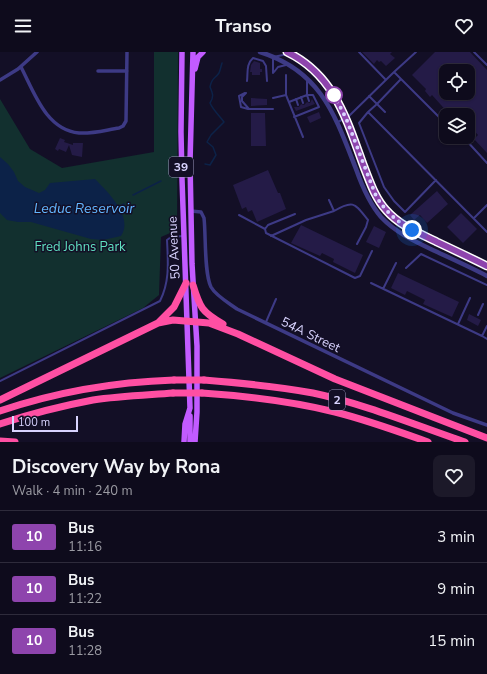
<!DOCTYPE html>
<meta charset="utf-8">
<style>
:root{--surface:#0e0b1c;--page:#1c1929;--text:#f1f3f6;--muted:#9b9ba3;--line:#2e2b3b}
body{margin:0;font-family:"Nunito Sans",sans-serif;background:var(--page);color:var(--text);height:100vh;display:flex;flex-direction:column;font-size:15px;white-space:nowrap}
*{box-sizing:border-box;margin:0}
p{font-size:13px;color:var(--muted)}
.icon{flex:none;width:22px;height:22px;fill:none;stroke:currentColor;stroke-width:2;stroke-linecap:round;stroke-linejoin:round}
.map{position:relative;height:390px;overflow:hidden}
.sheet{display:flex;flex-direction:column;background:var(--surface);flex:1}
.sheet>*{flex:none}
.badge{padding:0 8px;border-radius:3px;font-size:14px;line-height:26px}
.controls{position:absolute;left:439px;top:12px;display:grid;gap:8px}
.controls a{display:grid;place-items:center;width:36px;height:36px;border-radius:8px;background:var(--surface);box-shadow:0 1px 3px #0004,0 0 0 1px var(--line);font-size:20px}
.scale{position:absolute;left:12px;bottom:10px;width:66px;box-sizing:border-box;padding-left:4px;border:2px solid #d9d4ff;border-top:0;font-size:11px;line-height:14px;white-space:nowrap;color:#d9d4ff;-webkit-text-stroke:3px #130f26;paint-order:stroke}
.you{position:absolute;width:20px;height:20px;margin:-10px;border:3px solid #fff;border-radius:50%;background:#1a73e8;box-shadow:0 0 0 6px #1a73e833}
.map>.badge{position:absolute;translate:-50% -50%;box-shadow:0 0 0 2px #fff}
.round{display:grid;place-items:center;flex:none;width:42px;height:42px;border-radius:8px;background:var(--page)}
.summary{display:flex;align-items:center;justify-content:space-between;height:68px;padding:0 12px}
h1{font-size:19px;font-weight:700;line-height:30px}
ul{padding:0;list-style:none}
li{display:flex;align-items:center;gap:12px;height:52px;padding:0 12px;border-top:1px solid var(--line)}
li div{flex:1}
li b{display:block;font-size:15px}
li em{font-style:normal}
li .badge{min-width:44px;font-weight:700;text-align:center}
header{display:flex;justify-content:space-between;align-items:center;height:52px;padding:0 12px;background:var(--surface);font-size:18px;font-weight:700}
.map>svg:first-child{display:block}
</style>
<header><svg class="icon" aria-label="menu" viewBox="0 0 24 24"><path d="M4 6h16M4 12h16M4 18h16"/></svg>Transo<svg class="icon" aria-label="heart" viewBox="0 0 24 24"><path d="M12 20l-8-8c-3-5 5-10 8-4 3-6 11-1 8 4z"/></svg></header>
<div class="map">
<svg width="487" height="390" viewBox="0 0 487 390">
<rect width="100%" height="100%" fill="#130f26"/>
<path fill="#12302f" d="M154,0H178L177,178L161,185L159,243L143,256L0,326V47L30,97L62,116L154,100Z"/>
<path fill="#0c2248" d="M0,105L8,112L14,120L18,129L25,135L39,141L45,138L50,131L95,127C108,140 134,166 121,184L103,188L91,187L31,170H18L7,168L0,161Z"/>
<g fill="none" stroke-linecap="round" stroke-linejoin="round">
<path stroke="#0c2248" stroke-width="1.5" d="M205,112L210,113L216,103L213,95L207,90L211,83L224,70C219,63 213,58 210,51C214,45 213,42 210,35C212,25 214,28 219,21C220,19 221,14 222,11
M133,143L161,129
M118,155L124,152"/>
</g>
<path fill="#241b47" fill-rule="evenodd" d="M362,0H392L390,2L395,6L386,14L381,9L379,10L377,8L374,12Z
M435,0H470L487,18V101L474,87L478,83L468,72V63H450L432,43L430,45L425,39L426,37L412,23ZM446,19H468V41H446Z
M254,9L260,11V17H262V20H260V23H252V20H250L251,13Z
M251,46L267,47V53L251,54Z
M312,47L315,52L296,59L294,55H299L301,52L304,53L307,50L310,51Z
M319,60L321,66L310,71L307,65Z
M251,61H265L266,94H251Z
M60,86L65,88L64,90L73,93V91H83L82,105L72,103L69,93L66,100L59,97L58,99L55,97Z
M268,118L278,141H280L286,157L257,170L252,158L248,160L246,155L242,157L233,133Z
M437,139L448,152L427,171L420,163L414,168L410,163Z
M461,161L477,177L463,191L447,175Z
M301,173L363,203L355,221L333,210L334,207L322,201L320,204L291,191Z
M374,174L386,180L379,196L366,190Z
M398,221L459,250L452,265L423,252L425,248L407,239L405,243L391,236Z
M469,262L481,268L478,274L467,268Z"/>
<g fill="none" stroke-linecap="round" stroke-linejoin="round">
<path stroke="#3d3a85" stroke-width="2" d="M359,0L386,28
M474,0L487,13
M274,20L278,15L286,13
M394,20L416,0
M273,21V5L288,2
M307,28V43L309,49
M247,29C248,21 246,12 253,6L263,9L266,14L267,29
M245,41L239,44L241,55L248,57
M246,41L242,45V49L249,57H273
M286,43V23
M369,44L377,52L368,60L487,180
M301,45L303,51
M273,46L286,43L303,85
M296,47L298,53
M289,50L307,43H313L319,55L294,65
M368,60L359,71L384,135L394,149L405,160L436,128
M385,60L377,52L401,27
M338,70L349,64L394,20L446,72
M461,85L465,87L487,111
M334,159C354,147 355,152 368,168L366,175L357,192
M295,162L268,173L265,177L266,181L355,226L360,224L372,199
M239,163L265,177
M474,166L487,153
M271,184L306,168L334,159L329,148
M406,216L421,202L487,233
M371,231L482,284
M383,237L396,211
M478,263L483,252
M266,270L276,247
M458,272L470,246
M487,274L482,284L487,287
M0,329L160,249C170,229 168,210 167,188L171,185L183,184"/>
<path stroke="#3d3a85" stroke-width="3.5" d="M21,15C34,40 46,78 79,81C92,82 106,78 119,76L123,74L126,69L127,0
M98,19H127
M0,28L18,17L37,0
M191,159L201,160L204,166C206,183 204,221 211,235C216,244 229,251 237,257L453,361L487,373"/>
<path stroke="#3d3a85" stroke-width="4.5" d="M260,0C321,19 335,63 356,117C362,134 369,151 381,165C396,181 416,190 435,199C452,207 470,215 487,224
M287,0C335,24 347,69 364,115C370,130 375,146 386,158C400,174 419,181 437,190C454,198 470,206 487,214"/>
<path stroke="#c25bff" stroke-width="5.5" d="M182,0L181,80L182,127L190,356L185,372L184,390
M193,0L190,110L192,212L197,294V360L195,390
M195,17L198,5L203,0
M190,364V390"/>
<path stroke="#ff4fa3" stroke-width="7" d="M193,233C200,256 202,260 223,272
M158,271L173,268L209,271L238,282L335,327L487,386
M204,328C241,331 277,334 313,341C365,352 415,373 465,390
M202,341C247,344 291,349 335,360C367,368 397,379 428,390
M0,348L158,271L174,255L186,231
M0,359C56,340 115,330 174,328
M0,372C30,362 61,354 93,348C119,344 147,343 173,341
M0,389L15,390"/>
<path stroke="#ff4fa3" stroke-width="7" d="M174,328H204
M173,341H202"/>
</g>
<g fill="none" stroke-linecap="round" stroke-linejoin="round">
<g stroke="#fff" stroke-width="9">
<path id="line" d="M287,0C335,23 347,69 364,115C370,130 375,146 386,158C400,174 419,181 437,190C454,198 471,206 487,214"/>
</g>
<use href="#line" stroke="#8e44ad" stroke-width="6"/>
<path stroke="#d9d4ff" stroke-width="4" stroke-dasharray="0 7.2" d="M334,43L346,66L376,144C385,159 396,169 412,178"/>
</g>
<circle fill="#fff" stroke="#8e44ad" stroke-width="2" cx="334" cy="43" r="8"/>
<g text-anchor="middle" stroke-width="3" stroke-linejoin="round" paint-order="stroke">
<g fill="#130f26" stroke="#9e99be" stroke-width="1">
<rect x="169" y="105" width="24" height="20" rx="3"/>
<rect x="329" y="338" width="16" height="20" rx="3"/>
</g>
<g font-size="12" font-weight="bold" fill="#d9d4ff">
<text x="181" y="119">39</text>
<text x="337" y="352">2</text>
</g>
<g font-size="13" fill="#5fe0c0" stroke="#130f26">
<text x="80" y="199">Fred Johns Park</text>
</g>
<g font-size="13" fill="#d9d4ff" stroke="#130f26">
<text transform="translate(173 196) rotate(-93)" y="5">50 Avenue</text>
<text transform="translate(311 282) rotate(26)" y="5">54A Street</text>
</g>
<g font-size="14" font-style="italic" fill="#62b6ff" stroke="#130f26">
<text x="84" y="161">Leduc Reservoir</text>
</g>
</g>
</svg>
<div class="controls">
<a><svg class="icon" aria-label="locate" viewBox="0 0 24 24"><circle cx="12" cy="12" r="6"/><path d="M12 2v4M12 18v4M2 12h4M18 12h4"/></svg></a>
<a><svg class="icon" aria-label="layers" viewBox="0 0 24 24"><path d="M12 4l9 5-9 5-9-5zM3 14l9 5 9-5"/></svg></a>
</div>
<div class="scale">100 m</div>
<div class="you" style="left:412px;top:178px"></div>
</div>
<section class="sheet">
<div class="summary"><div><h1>Discovery Way by Rona</h1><p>Walk · 4 min · 240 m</p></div><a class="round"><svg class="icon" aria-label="heart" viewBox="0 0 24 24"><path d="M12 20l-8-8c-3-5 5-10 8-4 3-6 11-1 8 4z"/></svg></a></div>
<ul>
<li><span class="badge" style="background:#8e44ad;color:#fff">10</span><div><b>Bus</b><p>11:16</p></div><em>3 min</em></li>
<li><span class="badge" style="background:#8e44ad;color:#fff">10</span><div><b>Bus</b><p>11:22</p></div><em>9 min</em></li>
<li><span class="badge" style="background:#8e44ad;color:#fff">10</span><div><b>Bus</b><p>11:28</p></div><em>15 min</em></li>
</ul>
</section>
